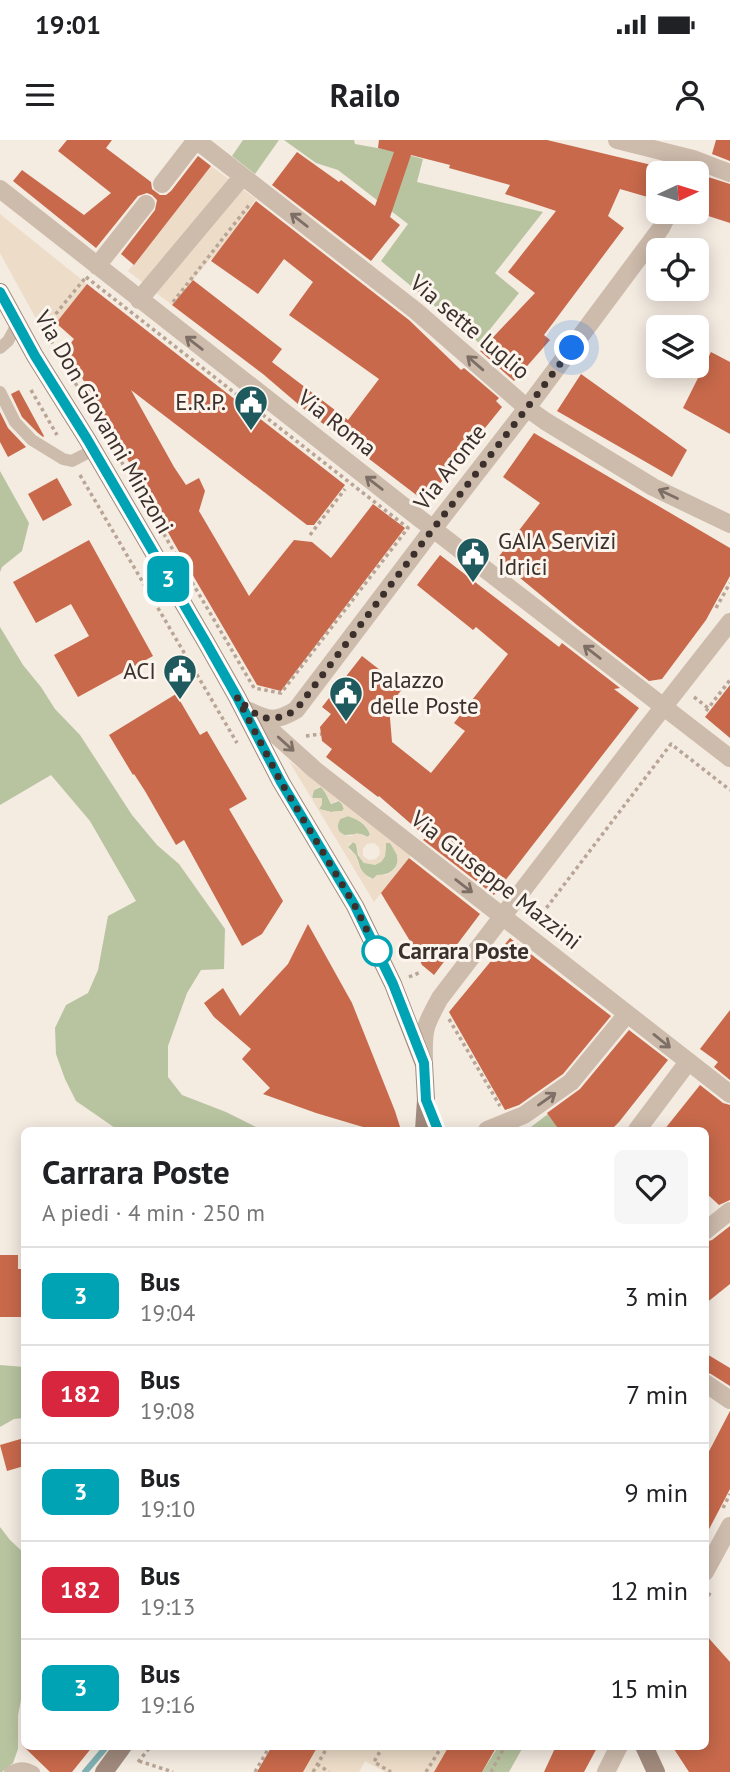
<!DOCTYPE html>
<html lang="it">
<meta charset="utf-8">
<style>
:root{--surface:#fff;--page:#f6f6f6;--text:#202124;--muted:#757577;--line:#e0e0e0}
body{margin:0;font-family:"PT Sans",sans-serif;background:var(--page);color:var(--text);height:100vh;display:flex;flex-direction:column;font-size:26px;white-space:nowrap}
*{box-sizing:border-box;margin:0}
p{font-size:23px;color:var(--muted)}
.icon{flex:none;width:38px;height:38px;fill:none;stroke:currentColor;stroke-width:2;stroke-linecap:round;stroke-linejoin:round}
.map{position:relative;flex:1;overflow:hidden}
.panel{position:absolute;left:21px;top:987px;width:688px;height:623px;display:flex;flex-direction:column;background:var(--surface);border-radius:10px;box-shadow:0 4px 18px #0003}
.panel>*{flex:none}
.badge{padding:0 14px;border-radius:10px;font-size:24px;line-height:46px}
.needle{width:46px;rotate:86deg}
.buttons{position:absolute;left:646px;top:21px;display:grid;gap:14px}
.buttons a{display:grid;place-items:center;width:63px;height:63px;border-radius:10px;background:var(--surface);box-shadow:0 4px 18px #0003;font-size:35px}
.you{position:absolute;width:35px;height:35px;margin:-18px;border:5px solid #fff;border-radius:50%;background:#1a73e8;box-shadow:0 0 0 10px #1a73e833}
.map>.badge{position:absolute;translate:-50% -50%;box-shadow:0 0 0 4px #fff}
.round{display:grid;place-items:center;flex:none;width:74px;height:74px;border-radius:10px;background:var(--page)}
.head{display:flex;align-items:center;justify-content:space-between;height:119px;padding:0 21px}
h1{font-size:33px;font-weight:800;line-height:52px}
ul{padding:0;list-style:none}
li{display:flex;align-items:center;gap:21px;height:98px;padding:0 21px;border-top:2px solid var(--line)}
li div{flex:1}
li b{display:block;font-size:26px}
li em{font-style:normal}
li .badge{min-width:77px;font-weight:700;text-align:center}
.status{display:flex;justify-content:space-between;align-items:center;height:49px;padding:0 35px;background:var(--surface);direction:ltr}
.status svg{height:19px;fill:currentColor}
header{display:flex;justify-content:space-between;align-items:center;height:91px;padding:0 21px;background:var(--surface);font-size:32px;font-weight:800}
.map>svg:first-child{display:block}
</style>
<div class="status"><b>19:01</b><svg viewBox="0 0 49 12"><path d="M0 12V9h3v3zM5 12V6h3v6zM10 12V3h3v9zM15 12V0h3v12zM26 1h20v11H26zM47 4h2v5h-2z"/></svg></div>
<header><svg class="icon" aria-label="menu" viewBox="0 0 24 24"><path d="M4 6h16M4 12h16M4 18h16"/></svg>Railo<svg class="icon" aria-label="person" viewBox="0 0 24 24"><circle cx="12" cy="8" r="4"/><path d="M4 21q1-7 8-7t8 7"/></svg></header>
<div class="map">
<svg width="730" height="1632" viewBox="0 0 730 1632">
<rect width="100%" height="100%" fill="#f4ebe1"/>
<path fill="#b8c4a0" d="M243,0H279L255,34L232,16Z
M284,0H354L355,4L394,11L423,19L417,42L543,72L495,133L519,153L479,203L381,121L408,84L338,30L316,23Z
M0,331L29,383L22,411L2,427L0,432Z
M0,487L23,525L41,547L55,569L80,595L132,675L157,705L179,724L225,789L224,829L201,830L187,853L168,906V937L182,955L226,972L262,990H118L76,961L65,939L56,914L55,888L66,865L88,853L98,830L108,776L136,761L90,681L51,635L0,665Z
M321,647L325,652L331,664L339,661L342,664L344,669L342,671L331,672L319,669L322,664V660L313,658L312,657L314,650Z
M348,676C358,679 366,684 370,694L368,697L361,694L344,695L339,692L337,684L340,679Z
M353,702L356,704L358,715L364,723L381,722L385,716L386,702L390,703C404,718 398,735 377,735L373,739C357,731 362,728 356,716C354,712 350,710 348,707Z
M548,974L559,990H527Z
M0,1225L24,1227V1278L14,1279L0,1287Z
M0,1387L10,1400L24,1413V1545L18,1575V1609L13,1623L2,1632H0Z
M498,1607H523L509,1632H482Z"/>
<path fill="#ecdcc8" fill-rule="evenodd" d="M211,26L256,59L213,119H210L172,165L128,131Z
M0,74L87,144L56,183L44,193L0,113Z
M289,621L412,714L374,762ZM321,647L325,652L332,664L335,661H339L342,664L344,669L342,671L331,672L319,669L322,664V658H313L312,657L313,651L316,648ZM348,676L360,681L366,686L370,694L368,697L357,693L351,696L344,695L340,692L337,688L340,679ZM353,702L356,704L360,718L364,723L375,725L381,722L385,716L386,703H390L397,715L398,721L395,729L386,735H377L373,739L369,738L363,732L358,724L356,715L349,710L348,707L349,704ZM374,703L379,707L380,714L376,719L369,720L363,716V709L367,704Z
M318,1607H449L434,1632H385L365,1621L359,1632H303Z"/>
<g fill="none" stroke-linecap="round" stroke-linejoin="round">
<path stroke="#7fb0b2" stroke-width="6" d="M85,1632L107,1606"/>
</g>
<path fill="#c8694b" d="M67,0H112L106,8L151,42L152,49L160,55H166L171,51L198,16L211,26L134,125L121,114L155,70L157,60L152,55L147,53L138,56L96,108L13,41L22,30L84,75L111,53L58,11Z
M379,0H547L660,27L651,58L620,49L608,76L624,88L544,195L550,200L514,241L480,211L535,153L508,132L556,71L505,54L510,45L449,28L450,25L411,15L390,77L400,85L371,121L272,45L297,12L339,42L341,40L375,66L394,12L378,8Z
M716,0H730V21L712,14Z
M705,36L730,44V83L696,72V66Z
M256,61L409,180L461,230L464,228L499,258L496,261L502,267L430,356L419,357L305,270L263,234L172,165L193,140L282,209L272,222L348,280L379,239L289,175L313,142L284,119L258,154L211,121Z
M87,144L345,345L314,385H307L131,250L174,327L186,345L199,338L205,351L199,371L249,456L294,400L312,402L331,418L373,364L405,388L281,551L257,545L174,403L66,209L74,199L56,183Z
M711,212L730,222V294L683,268Z
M581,234L687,310L672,337L557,271Z
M19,250L44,296L43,297L38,293L22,277L11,254Z
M0,272L8,288L26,307L8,317L0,302Z
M534,293L730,408V436L706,480L662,539L649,541L577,485L497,419L540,363L503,337Z
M57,338L72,365L43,381L28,354Z
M89,400L153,516L78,557L54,515L89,496L71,464L36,483L13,442Z
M440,415L559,507L562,503L620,548L614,549L639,568L494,755L423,700L426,697L379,656L378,657L326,617L332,609L322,601L320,587L331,574L322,567L362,516L403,548L389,566L392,602L431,633L465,591L454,583L508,514L476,487L473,490L417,445Z
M730,545V598L705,577Z
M176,554L200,595L207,591L247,659L229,669L283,761L262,794L242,806L184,700L176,705L145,651L134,634L133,635L109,595Z
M409,718L480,774L434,835L422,825L413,806L381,753Z
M308,784L352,863L395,971L401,990H373L316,973L263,954L270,948L242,919L251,909L214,877L204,863L223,848L240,876L288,824Z
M510,798L611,876L563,934L519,965L505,970L449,872Z
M730,870V940L714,927L718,922L700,909Z
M629,890L668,920L619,982L611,990H559L547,973L580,949Z
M700,945L723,963L730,965V1060L719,1065L705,1052V990H664Z
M730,1086V1144L705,1164V1102L712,1100Z
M0,1115H18V1129H24L23,1177H0Z
M705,1213L730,1228V1246L711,1234L705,1232Z
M730,1271V1349L705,1397V1319Z
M24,1298V1326L7,1331L0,1305Z
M705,1494L730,1522V1632H689L672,1606H705Z
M23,1606H93L72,1632H50Z
M272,1606H318L303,1632H257Z
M449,1606H497L482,1632H434Z
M556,1606H598L584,1632H544Z"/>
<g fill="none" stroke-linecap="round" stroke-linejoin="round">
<path stroke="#b9a596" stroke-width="3.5" stroke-dasharray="3.5 3.5" stroke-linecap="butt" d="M696,55L700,43
M86,137L408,388L281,553L254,548L53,205L45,187Z
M173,162L250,64
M31,250L57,295
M80,335L237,603
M310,395L345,349
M716,468L730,443
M694,557L708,568
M706,571L730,540
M306,596L321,594
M538,779L671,604L730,650
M409,837L421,832
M449,879L500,966
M723,1368L730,1354
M705,1462L711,1451
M383,1606L374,1622L391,1632
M139,1621L173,1632
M138,1622L151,1606
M317,1624L329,1632
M255,1632L270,1606
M313,1632L328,1606
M426,1632L442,1606
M491,1632L505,1606"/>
<path stroke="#cdbbac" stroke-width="12" d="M0,208L8,201L18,183
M0,252L15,282L32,300L63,319L72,321L93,310
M10,1632C20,1627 24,1627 34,1632"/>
<path stroke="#cdbbac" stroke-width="18" d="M617,0L693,19L730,33
M162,44L196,0L416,171L527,268L545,281L653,347L730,384
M0,49L415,375L730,618
M97,126L146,64
M139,160L242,37
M249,571C271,581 275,582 296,570L433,389L527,268L661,88L669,72
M256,577L315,630L730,954
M424,920C423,889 425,885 440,858L643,593L730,482
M487,990L524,975L571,942L627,874
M637,990L688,922
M705,1091L730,1071
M705,1243L730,1260
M705,1432L730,1386
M606,1632L619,1606"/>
<path stroke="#a18a7d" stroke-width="18" d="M0,152L35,216L87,299L207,504L237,557L281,642L355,766L393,844L424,924L426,960L424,990
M644,1606L656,1632
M104,1632L123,1606"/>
</g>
<defs><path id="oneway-shaft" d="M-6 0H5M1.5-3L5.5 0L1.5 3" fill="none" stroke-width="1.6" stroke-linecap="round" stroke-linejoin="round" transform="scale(1.75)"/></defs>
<g stroke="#7d6f65">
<use href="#oneway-shaft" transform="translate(299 80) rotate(-142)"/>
<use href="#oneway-shaft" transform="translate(194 203) rotate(-142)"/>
<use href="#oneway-shaft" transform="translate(475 223) rotate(-139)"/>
<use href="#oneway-shaft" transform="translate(374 343) rotate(-142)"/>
<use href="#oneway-shaft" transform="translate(668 354) rotate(-155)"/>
<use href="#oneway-shaft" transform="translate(592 512) rotate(-142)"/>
<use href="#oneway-shaft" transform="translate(286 604) rotate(42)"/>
<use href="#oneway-shaft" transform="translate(464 746) rotate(38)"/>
<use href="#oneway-shaft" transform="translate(662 901) rotate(39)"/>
<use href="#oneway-shaft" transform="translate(547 959) rotate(-35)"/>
</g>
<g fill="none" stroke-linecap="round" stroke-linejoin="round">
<g stroke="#fff" stroke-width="16">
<path id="line" d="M0,152L35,216L87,299L207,504L237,557L281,642L355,766L393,844L424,923L426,960L438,990"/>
</g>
<use href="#line" stroke="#00a3b4" stroke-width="10"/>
<path stroke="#3b302b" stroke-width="7" stroke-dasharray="0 12.6" d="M377,811L380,817L355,766L281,642L237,557C257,579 269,585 296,570L433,389L527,268L572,208"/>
</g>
<defs>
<g id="civic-pin" transform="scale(1.75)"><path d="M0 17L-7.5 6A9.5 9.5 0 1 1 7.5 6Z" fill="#1f5a5e" stroke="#fbf5ee"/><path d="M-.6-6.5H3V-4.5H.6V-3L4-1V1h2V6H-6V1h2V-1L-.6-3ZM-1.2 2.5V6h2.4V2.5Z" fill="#fff"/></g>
</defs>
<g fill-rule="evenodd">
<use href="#civic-pin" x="251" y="262"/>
<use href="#civic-pin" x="473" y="414"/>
<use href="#civic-pin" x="180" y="531"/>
<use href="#civic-pin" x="346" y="553"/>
</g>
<circle fill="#fff" stroke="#00a3b4" stroke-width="3.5" cx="377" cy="811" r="14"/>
<g text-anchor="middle" stroke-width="6" stroke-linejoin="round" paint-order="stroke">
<g font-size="23" fill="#3b302b" stroke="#fbf5ee">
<text transform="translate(470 187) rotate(40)" y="8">Via sette luglio</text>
<text transform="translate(104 282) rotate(60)" y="8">Via Don Giovanni Minzoni</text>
<text transform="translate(337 283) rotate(38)" y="8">Via Roma</text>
<text transform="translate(450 327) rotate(-52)" y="8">Via Aronte</text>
<text transform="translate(496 740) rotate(38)" y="8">Via Giuseppe Mazzini</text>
</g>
<g font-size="23" fill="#3b302b" stroke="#fbf5ee" text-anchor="end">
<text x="226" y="270">E.R.P.</text>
<text x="498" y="409" text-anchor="start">GAIA Servizi<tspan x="498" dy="26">Idrici</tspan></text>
<text x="156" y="539">ACI</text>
<text x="370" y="548" text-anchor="start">Palazzo<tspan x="370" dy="26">delle Poste</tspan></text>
</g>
<g font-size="23" font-weight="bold" fill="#3b302b" stroke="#fbf5ee" text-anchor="start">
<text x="398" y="819">Carrara Poste</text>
</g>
</g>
</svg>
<div class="buttons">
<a><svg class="needle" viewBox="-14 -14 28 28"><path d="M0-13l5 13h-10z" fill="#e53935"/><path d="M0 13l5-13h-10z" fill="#757577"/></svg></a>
<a><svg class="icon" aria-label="locate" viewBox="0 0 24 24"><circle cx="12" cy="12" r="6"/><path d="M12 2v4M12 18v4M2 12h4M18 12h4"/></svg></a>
<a><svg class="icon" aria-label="layers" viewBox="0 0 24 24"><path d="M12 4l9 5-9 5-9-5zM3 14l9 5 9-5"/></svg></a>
</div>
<div class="you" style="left:572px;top:208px"></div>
<b class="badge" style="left:168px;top:439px;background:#00a3b4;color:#fff">3</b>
<section class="panel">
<div class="head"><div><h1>Carrara Poste</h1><p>A piedi · 4 min · 250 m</p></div><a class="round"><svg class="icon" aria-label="heart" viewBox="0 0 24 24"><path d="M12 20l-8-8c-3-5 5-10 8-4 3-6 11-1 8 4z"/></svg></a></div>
<ul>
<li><span class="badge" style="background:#00a3b4;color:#fff">3</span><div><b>Bus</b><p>19:04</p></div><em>3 min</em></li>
<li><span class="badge" style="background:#d7263d;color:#fff">182</span><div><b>Bus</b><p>19:08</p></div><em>7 min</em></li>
<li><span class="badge" style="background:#00a3b4;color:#fff">3</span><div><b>Bus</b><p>19:10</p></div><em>9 min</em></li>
<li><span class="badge" style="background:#d7263d;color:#fff">182</span><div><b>Bus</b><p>19:13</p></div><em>12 min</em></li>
<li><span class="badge" style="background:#00a3b4;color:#fff">3</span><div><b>Bus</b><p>19:16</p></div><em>15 min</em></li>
</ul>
</section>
</div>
